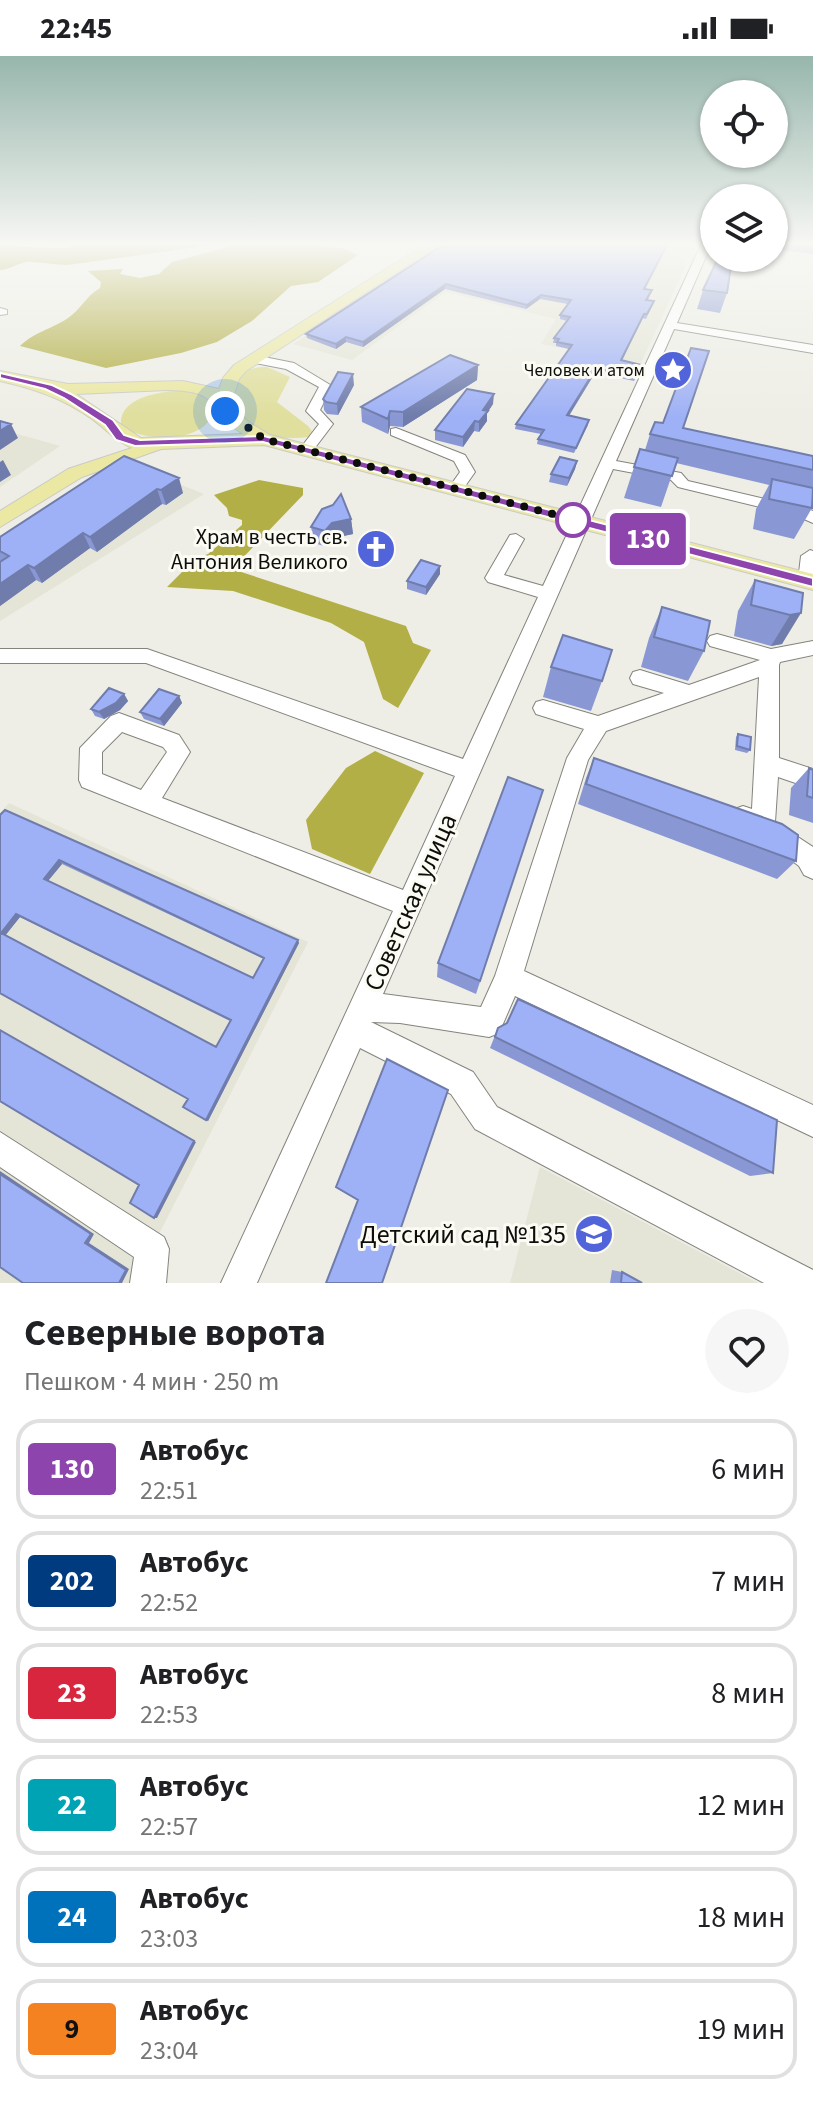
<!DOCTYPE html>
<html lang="ru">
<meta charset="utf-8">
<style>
:root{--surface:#fff;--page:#f6f6f6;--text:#202124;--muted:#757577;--line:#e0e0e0}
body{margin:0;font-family:"Source Sans 3",sans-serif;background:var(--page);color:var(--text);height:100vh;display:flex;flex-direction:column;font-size:30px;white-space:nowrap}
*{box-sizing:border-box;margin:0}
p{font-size:26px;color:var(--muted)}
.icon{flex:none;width:44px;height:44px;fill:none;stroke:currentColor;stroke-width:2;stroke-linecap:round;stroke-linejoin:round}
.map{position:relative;height:1227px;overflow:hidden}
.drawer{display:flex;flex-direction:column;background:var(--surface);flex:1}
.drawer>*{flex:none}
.badge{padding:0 16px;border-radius:6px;font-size:28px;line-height:52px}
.tools{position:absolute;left:700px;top:24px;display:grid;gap:16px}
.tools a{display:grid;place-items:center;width:88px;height:88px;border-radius:50%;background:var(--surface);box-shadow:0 2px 6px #0004;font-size:40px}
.you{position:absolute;width:40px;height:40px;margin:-20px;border:6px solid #fff;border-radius:50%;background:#1a73e8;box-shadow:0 0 0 12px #1a73e833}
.map>.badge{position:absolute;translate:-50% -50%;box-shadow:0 0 0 4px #fff}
.round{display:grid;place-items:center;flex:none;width:84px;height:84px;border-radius:42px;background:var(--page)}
.overview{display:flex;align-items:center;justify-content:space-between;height:136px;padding:0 24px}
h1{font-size:38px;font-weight:700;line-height:60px}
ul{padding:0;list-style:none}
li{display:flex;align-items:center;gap:24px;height:100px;margin:0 16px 12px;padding:0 8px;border:4px solid var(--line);border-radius:24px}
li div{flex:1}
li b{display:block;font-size:30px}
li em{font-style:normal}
li .badge{min-width:88px;font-weight:700;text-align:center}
.status{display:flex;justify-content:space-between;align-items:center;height:56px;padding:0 40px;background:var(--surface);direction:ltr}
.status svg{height:22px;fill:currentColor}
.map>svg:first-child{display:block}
</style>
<div class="status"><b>22:45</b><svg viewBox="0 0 49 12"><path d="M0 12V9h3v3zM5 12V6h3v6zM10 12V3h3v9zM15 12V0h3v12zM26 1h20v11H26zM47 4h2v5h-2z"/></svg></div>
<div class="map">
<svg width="813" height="1227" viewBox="0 0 813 1227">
<rect width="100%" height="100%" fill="#eeeee6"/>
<path fill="#e4e5d6" d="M446,189H695L641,307L541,288L556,263L446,236L352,304L293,288Z
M0,373L60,390L0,431Z
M127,407L204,438L0,565V481Z
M9,747L308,886L134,1227H0V757Z
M540,1111L758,1227H510Z"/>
<path fill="#e0df9e" d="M267,311L290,321L277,346L308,370L312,375L308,381C292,383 273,383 258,375C229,359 220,310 267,311Z
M174,335C190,335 206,336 214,351C211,388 143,388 121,369C119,343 154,337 174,335Z"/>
<path fill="#b2af46" d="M0,189C19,189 65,196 79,189H213L67,209C57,209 31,205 26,206C16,208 11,213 0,214Z
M236,189H337L316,190L341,192L358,199L318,226L291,230L252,265L217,286L181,297L106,312L20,290C36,275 50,274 68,262C81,253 86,240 100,232L101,226L88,215L123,213L120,218L140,222L159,218L172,206Z
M259,424L303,432V439L232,513L406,570L413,587L431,594L398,652L383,643L364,586L331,567L233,535L167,531L182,516L183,507L208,498L242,469V464L229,460L227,452L214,439Z
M375,695L424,717L370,818L312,793L306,764L346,712Z"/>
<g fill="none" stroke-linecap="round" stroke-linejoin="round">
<g stroke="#84847e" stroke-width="2">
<path id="minor" d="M701,189H711L677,267L813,289V297L674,273L616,405L681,417L688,425L808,453L813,455V467L797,460L678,431L671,424L613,413L383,938L481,951L495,920L567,702L584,673L536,658L533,652L536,646L543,644L598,660L664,637L633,628L630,622L633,616L640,614L689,629L760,604L710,590L707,585L710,580L717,578L771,593L813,585V599L780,606L779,609V702L813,713V733L778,721L775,766L813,791V823L804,819L799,810L766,785L764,779L735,769L731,761L735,753L743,750L752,753L759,621L606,675L588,704L524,915L813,1049V1081L515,940L499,977L489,981L400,967L371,966L473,1016L497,1051L813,1214V1227H764L475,1073L451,1038L360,992L257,1227H221L393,855L82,731L79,724L80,692L111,660L119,657L179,679L190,696L162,742L403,834L455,720L146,607H0V593H147L463,703L538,541L488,526L485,522L510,479L516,478L524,483L504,519L543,530ZM122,676L163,691L167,696L141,734L102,718V696Z
M0,252L7,254V258L0,259Z
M254,299L294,307L332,330L320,354L333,368L311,397L306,398L299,394L319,368L306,355L319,331L286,313L250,306L248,303Z
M396,372L465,399L475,416L461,436L456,438L448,433L460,416L454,405L391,379V373Z
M810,494L813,495V529L807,531L798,525L801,500Z
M0,1076L164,1181L169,1193L166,1227H130L134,1201L0,1111Z"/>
</g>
<g stroke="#cacac9" stroke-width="2">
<path id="major" d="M424,189H438L246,315L239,323L231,348L247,365L270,379L813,518V534L264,389L161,393L82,421L0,471V455L68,413L132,392C115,385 106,373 92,363C62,342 35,333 0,325V315L68,328L183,325L219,333L223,322L234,309ZM168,334C224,335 205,353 243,378L141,382L76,338Z"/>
</g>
<use href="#minor" fill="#fff" fill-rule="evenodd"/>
<use href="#major" fill="#eae8a2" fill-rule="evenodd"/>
</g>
<path fill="#8998d4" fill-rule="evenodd" d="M443,189L652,234L648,244L652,250L646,263L642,262L622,305L641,309L640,314L634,325L595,317L569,360L588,369L574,397L537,388L538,383L541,378L515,373L516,368L569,293L556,290V287H553L554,282L567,265L560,263V259L568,248L540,243L526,253L445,233L363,291L346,286L336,293L307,282L306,278Z
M774,189H813V198L774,193Z
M730,214L727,237L720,257L697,253L703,234Z
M478,309L477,324L403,371L390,370L388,378L362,366L361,351Z
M354,329L338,359L327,358L324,354L323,343Z
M493,348L487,357V365L479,376L474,375L463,391L435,384V374Z
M683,372L813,400V439L812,452L794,483L753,473L756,453L769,429L676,407L661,451L624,442L634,411L645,394L650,378Z
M124,400L183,437L166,449L162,448L97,496L90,492L42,527L36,524L0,550V481Z
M577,405L575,413L567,430L549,426L551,418Z
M351,463L353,478L334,482L327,491L314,487L311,471Z
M440,510V518L426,539L407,533V525Z
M755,524L803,537L782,588L771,590L734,580L738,555Z
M662,551L704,595L688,625L641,611L649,582Z
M551,611L602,625L591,655L543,641Z
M124,638L128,645L120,654L104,663L95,660L91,653Z
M179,640L182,647L164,670L144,663L140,656Z
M738,678L750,694L747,697L735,694L736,681Z
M594,702L796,805L777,823L578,748L586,722Z
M809,712L813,714V767L789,759L791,732Z
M543,734L476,938L437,921L438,907Z
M0,759L299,887L208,1065L188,1043L0,937ZM62,808L264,903L253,922L48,825ZM20,861L230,965L216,991L5,879Z
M518,943L773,1117L750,1120L490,992L498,972L506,968Z
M612,1214L622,1216L642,1227H610Z"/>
<path fill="#6f7cac" d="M446,228L445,233L363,291V286Z
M541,239L540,243L526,253L527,249Z
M346,281V286L336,293V288Z
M478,309L477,324L403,371V356Z
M596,312L595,317L566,364L567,359Z
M353,318L354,329L338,359L337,348Z
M494,338L493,348L487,357V365L479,376V366L483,354Z
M390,355V370L388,378V363Z
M475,365L474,375L463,391V381Z
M11,368L18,382L0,394V375Z
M3,404L11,419L0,426V406Z
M577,405L575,413L567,430L569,422Z
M179,422L183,437L166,449L161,434Z
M157,433L162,448L97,496L90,481Z
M351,463L353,478L334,482L327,491L325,475L332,467Z
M83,477L90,492L42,527L34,512Z
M28,509L36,524L0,550V528Z
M440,510V518L426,539V531Z
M801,557L782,588L771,590L790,559Z
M124,638L128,645L120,654L104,663L99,656Z
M179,640L182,647L164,670L160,663Z
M59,804L62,808L47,826L44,823Z
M16,858L20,861L5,880L1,877Z
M298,884L299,887L208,1065L206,1064Z
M0,974L196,1086L157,1162H154L194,1085Z
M0,1115L94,1178L89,1187L129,1213L122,1227H119L85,1187L0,1118Z"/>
<path fill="#9fb1f6" stroke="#6f7cac" stroke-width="2" fill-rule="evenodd" d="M443,189H667L644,233L652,234L646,244L654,245L647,258H644L621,304L641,309L635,320L596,312L567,359L589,364L576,392L538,383L544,374L516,368L572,289L557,286L559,283L554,282L570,261L560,259L571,244L541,239L527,249L446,228L363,286L346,281L336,288L306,278Z
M718,202H734L731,210L727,237L703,234Z
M691,292L709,295L683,372L813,400V414L650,378L655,366L663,367Z
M450,299L478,309L403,356L390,355L388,363L361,351Z
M338,316L353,318L337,348L326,346L323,343Z
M467,333L494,338L483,354L488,355L479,366L475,365L463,381L435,374Z
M0,365L11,368L0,375Z
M640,393L678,402L672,420L634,411Z
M124,400L179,422L161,434L157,433L90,481L83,477L34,512L28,509L0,528V506L9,500L0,495V481Z
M560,401L577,405L569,422L551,418Z
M772,423L813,432L812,452L769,443Z
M341,438L351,463L332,467L325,475L311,471L322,453L333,449Z
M421,504L440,510L426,531L407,525Z
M755,524L803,537L801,557L790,559L751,549Z
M662,551L710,565L704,595L654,581Z
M563,579L612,594L602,625L551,611Z
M109,632L124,638L116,647L99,656L91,653Z
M159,633L179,640L160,663L140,656Z
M738,678L751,681L750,694L737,690Z
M594,702L782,768L798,779L796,805L586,728Z
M809,712L813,714V742L807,740Z
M508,721L543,734L480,925L438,907Z
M5,754L298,884L206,1064L183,1051L188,1043L0,937V759ZM59,804L264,902L253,922L44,823ZM16,858L231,964L216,991L1,877Z
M518,943L777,1064L773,1117L495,981L498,972L507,967Z
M0,974L194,1085L154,1162L130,1147L139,1129L0,1045Z
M387,1003L448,1034L382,1227H326L358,1144L336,1131Z
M0,1118L91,1178L85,1187L126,1214L119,1227H23L0,1211Z
M622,1216L642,1227H621Z"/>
<linearGradient id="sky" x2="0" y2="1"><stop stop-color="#97b6ac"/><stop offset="0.52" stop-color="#f7f7f4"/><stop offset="1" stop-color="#f7f7f4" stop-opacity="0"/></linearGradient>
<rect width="813" height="361" fill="url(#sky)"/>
<path fill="#8e44ad" stroke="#fff" stroke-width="2" d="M0,317L52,329L71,338L113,364L124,379L140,384L264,380L813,522V531L263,386L135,390L116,384L105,369L64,342L45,333L0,322Z"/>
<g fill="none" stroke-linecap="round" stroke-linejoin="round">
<path stroke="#0d0d0a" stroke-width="8" stroke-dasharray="0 14.4" d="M225,355L264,383L580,465L573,464"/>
</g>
<defs>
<g id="sight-disc" transform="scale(2)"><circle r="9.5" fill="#5164da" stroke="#fbfbf4"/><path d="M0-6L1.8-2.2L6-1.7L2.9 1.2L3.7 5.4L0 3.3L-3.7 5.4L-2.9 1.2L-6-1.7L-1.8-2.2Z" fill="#fff"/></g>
<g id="church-disc" transform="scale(2)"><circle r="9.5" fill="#5164da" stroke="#fbfbf4"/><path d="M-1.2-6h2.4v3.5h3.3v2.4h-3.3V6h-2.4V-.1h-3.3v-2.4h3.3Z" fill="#fff"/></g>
<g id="school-disc" transform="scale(2)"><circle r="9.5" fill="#5164da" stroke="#fbfbf4"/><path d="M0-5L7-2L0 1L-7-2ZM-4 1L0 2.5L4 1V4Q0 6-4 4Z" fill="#fff"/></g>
</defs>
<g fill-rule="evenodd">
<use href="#sight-disc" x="673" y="314"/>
<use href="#church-disc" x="376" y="493"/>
<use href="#school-disc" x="594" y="1178"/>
</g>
<circle fill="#fff" stroke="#8e44ad" stroke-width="4" cx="573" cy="464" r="16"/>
<g text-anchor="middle" stroke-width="6" stroke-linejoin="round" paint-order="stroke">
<g font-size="18" fill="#0d0d0a" stroke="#fbfbf4" text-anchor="end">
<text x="645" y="320">Человек и атом</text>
</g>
<g font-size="22" fill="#0d0d0a" stroke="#fbfbf4" text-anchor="end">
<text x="348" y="488">Храм в честь св.<tspan x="348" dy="25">Антония Великого</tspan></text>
</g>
<g font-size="26" fill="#0d0d0a" stroke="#fbfbf4">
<text transform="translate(410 846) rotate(-66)" y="9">Советская улица</text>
</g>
<g font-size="26" fill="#0d0d0a" stroke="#fbfbf4" text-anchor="end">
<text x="566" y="1187">Детский сад №135</text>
</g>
</g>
</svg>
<div class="tools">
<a><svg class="icon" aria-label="locate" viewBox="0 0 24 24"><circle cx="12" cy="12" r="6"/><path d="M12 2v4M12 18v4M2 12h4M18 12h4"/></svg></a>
<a><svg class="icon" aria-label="layers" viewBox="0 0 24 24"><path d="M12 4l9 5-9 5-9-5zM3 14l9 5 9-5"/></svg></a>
</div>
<div class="you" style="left:225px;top:355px"></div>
<b class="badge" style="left:648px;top:483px;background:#8e44ad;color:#fff">130</b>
</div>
<section class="drawer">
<div class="overview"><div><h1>Северные ворота</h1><p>Пешком · 4 мин · 250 m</p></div><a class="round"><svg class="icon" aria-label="heart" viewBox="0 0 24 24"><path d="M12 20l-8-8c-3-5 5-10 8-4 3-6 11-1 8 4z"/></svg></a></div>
<ul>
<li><span class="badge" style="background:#8e44ad;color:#fff">130</span><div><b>Автобус</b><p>22:51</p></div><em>6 мин</em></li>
<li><span class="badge" style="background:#003b80;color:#fff">202</span><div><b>Автобус</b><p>22:52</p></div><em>7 мин</em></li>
<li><span class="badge" style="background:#d7263d;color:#fff">23</span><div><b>Автобус</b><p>22:53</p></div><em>8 мин</em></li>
<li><span class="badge" style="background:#00a3b4;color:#fff">22</span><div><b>Автобус</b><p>22:57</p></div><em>12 мин</em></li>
<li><span class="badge" style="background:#0072bc;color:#fff">24</span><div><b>Автобус</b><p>23:03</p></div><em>18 мин</em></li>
<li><span class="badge" style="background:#f58220;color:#111">9</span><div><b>Автобус</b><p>23:04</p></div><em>19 мин</em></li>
</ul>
</section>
